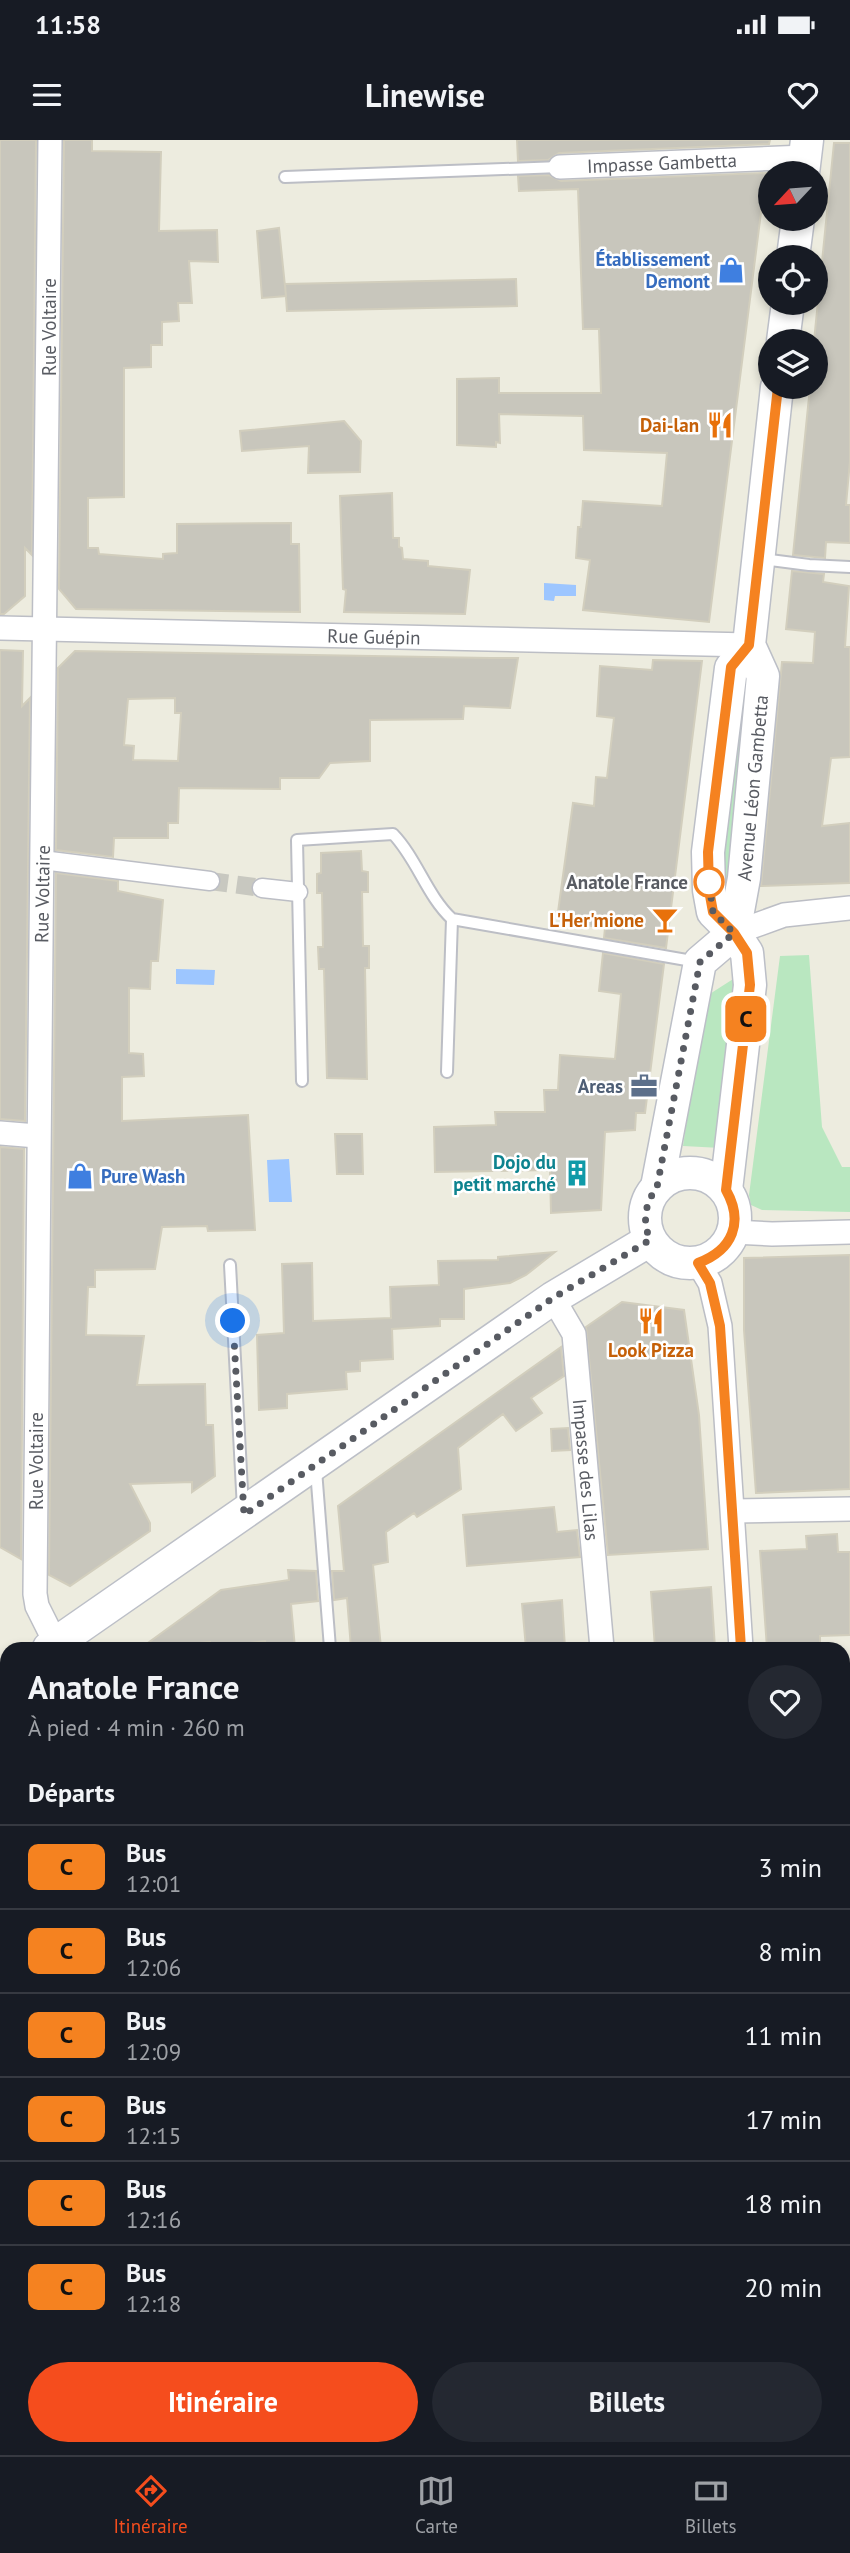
<!DOCTYPE html>
<html lang="fr">
<meta charset="utf-8">
<style>
:root{--surface:#171b24;--page:#242831;--text:#f1f3f6;--muted:#9ea1a6;--line:#363941;--accent:#f54d1d}
body{margin:0;font-family:"PT Sans",sans-serif;background:var(--page);color:var(--text);height:100vh;display:flex;flex-direction:column;font-size:26px;white-space:nowrap}
*{box-sizing:border-box;margin:0}
p{font-size:23px;color:var(--muted)}
.icon{flex:none;width:38px;height:38px;fill:none;stroke:currentColor;stroke-width:2;stroke-linecap:round;stroke-linejoin:round}
.map{position:relative;flex:1;overflow:hidden}
.panel{position:absolute;left:0px;top:1502px;width:850px;height:814px;display:flex;flex-direction:column;background:var(--surface);border-radius:21px 21px 0 0;box-shadow:0 4px 10px #0003}
.panel>*{flex:none}
.badge{padding:0 14px;border-radius:10px;font-size:24px;line-height:46px}
.needle{width:46px;rotate:244deg}
.fabs{position:absolute;left:758px;top:21px;display:grid;gap:14px}
.fabs a{display:grid;place-items:center;width:70px;height:70px;border-radius:50%;background:var(--surface);box-shadow:0 4px 10px #0003;font-size:35px}
.you{position:absolute;width:35px;height:35px;margin:-18px;border:5px solid #fff;border-radius:50%;background:#1a73e8;box-shadow:0 0 0 10px #1a73e833}
.map>.badge{position:absolute;translate:-50% -50%;box-shadow:0 0 0 4px #fff}
h2{padding:0 28px;font-size:26px;line-height:63px}
.round{display:grid;place-items:center;flex:none;width:74px;height:74px;border-radius:37px;background:var(--page)}
.overview{display:flex;align-items:center;justify-content:space-between;height:119px;padding:0 28px}
h1{font-size:33px;font-weight:700;line-height:52px}
.button{display:flex;gap:14px;margin-top:auto;padding:14px 28px}
.button a{flex:1;height:80px;border-radius:42px;background:var(--accent);color:#fff;font-size:28px;font-weight:700;line-height:80px;text-align:center}
.button a+a{background:var(--page);color:var(--text)}
ul{padding:0;list-style:none}
li{display:flex;align-items:center;gap:21px;height:84px;padding:0 28px;border-top:2px solid var(--line)}
li div{flex:1}
li b{display:block;font-size:26px}
li em{font-style:normal}
li .badge{min-width:77px;font-weight:700;text-align:center}
.status{display:flex;justify-content:space-between;align-items:center;height:49px;padding:0 35px;background:var(--surface);direction:ltr}
.status svg{height:19px;fill:currentColor}
header{display:flex;justify-content:space-between;align-items:center;height:91px;padding:0 28px;background:var(--surface);font-size:32px;font-weight:700}
.menu{display:flex;justify-content:space-around;align-items:center;height:98px;border-top:2px solid var(--line);background:var(--surface);font-size:19px;color:var(--muted)}
.menu a{display:grid;justify-items:center;gap:4px}
.menu .selected{color:var(--accent)}
.map>svg:first-child{display:block}
</style>
<div class="status"><b>11:58</b><svg viewBox="0 0 49 12"><path d="M0 12V9h3v3zM5 12V6h3v6zM10 12V3h3v9zM15 12V0h3v12zM26 1h20v11H26zM47 4h2v5h-2z"/></svg></div>
<header><svg class="icon" aria-label="menu" viewBox="0 0 24 24"><path d="M4 6h16M4 12h16M4 18h16"/></svg>Linewise<svg class="icon" aria-label="heart" viewBox="0 0 24 24"><path d="M12 20l-8-8c-3-5 5-10 8-4 3-6 11-1 8 4z"/></svg></header>
<div class="map">
<svg width="850" height="2315" viewBox="0 0 850 2315">
<rect width="100%" height="100%" fill="#edecdf"/>
<path fill="#b9e7c0" d="M735,544L748,546L735,740L717,743Z
M809,815L822,987L842,1027H850V1072L762,1070L751,1065L749,1055L780,816Z
M741,834L721,1008L683,1006L705,857Z"/>
<path fill="#9dc6ff" d="M544,443L576,445V456H555L554,461L544,460Z
M176,829L215,830L214,845L176,844Z
M289,1019L292,1062H269L267,1020Z"/>
<path fill="#c8c6bc" stroke="#d2cebd" stroke-width="2" fill-rule="evenodd" d="M0,0H36L32,415L25,408V456L4,474H0Z
M64,0H92V11L161,12L159,91L217,90L218,122L189,121L192,163H178L179,181L162,182V205H151V227L124,228V357L88,358V408H98L99,414L163,419V414L177,413V384L291,383V404H299L300,472L76,469L59,449Z
M517,0H770L769,4L559,13L548,20L518,21Z
M834,3H850V321L846,365H850V403L826,402L825,418L793,415L810,247H816L814,201Z
M766,33L709,482L583,470L590,420L576,418L578,387H581L583,361L662,366L667,313L584,310L583,276L499,274L500,303L496,302V307L457,305V239L499,238V253H601L599,189H583L578,49L519,51L518,36L549,35L561,41Z
M279,88L286,156L262,158L257,91Z
M516,139L517,166L287,171L285,144Z
M344,281L361,301L360,332L308,333L309,306L242,311L240,291Z
M392,353L393,398H399V407L402,408L403,419L428,421V426L470,430L465,474L344,472L346,450L343,449L340,356Z
M792,431L824,434L823,442L849,446L845,507H850V617L831,618L822,686L850,683V743L761,746L782,522L813,523L815,492L786,489Z
M0,510L23,511L22,566L30,558L25,981L0,979Z
M75,511L490,518H518L510,568L464,566L463,579L370,580V621L330,623L319,638H280V649L179,648L178,683H168V698H114L113,717L56,710L58,528ZM175,558V573H181L178,621L133,620L134,606L124,605L128,559Z
M653,520L702,521L666,808L604,798L605,788L570,783L571,774L558,772L573,663L594,666L596,637L607,638L614,578L597,576L600,526L652,530Z
M361,711L362,731L368,732V752H362L363,806H369V828H365L367,939L327,938L324,829H319L318,807H323L322,753H317V734L321,733V713Z
M56,733L118,741V751L163,760L158,821H151L150,849L129,848V913L143,914L144,936L122,937V981L248,975L255,1090L208,1091L207,1086L162,1087L155,1129L95,1130V1147H88L86,1195L144,1196L137,1245L205,1244L206,1285H213L215,1336L192,1352V1342L130,1344L150,1383V1391L70,1446L49,1435Z
M603,813L664,824L645,973H636L635,990L605,992L601,1070L551,1073L550,1030L435,1032L434,987L496,985L495,972H545L544,950H558L560,915L615,919L621,854L599,851Z
M335,994H362L363,1034H337Z
M0,1007L24,1009L21,1419L0,1407Z
M555,1112L526,1135L510,1143L464,1149V1179H440V1186L392,1189L393,1219L360,1221V1231L346,1232L347,1249L287,1254V1268L259,1270L257,1195L284,1193L282,1124L312,1123L313,1181L391,1178L390,1147L439,1145L438,1121L498,1120V1117Z
M850,1115V1349L756,1353L744,1190V1118Z
M622,1162L684,1170L699,1275L708,1409L608,1415L586,1187Z
M561,1207L564,1236L531,1258L542,1273L516,1291L503,1274L458,1308L461,1349L417,1377L414,1373L386,1392L388,1422L373,1425L381,1508H351L347,1458L334,1460L332,1431H344L338,1366Z
M568,1288L570,1310L552,1311L551,1289Z
M554,1367L557,1392L577,1390L580,1417L467,1426L463,1375Z
M837,1394L838,1412H850V1495L820,1496V1508H767L760,1411L807,1409L806,1396Z
M288,1430L316,1431L318,1461L291,1464L295,1508H266L265,1501L211,1508L210,1502L141,1508L221,1450L289,1440Z
M711,1447L715,1508H655L651,1452Z
M562,1460L565,1508H526L522,1464Z"/>
<g fill="none" stroke-linecap="round" stroke-linejoin="round">
<path stroke="#c8c8c0" stroke-width="18" stroke-dasharray="18 9" stroke-linecap="butt" d="M210,741L262,748"/>
<g stroke="#bcbec5" stroke-width="14">
<path id="service" d="M285,37L560,27
M762,419L809,425L850,427
M447,932L452,779
M302,941L297,700L393,694C417,719 427,756 452,779L698,822
M230,1125L243,1369
M316,1330L330,1508"/>
</g>
<g stroke="#bcbec5" stroke-width="21">
<path id="pedestrian" d="M42,720L210,741
M262,748L298,752"/>
</g>
<g stroke="#bcbec5" stroke-width="26">
<g id="minor">
<path d="M50,0C46,485 37,969 35,1454L37,1466L56,1504"/>
<path id="s1" d="M560,27L805,17"/>
<path id="s2" d="M0,488L749,505"/>
<path d="M734,793L784,775L850,768"/>
<path d="M0,993L37,996"/>
<path d="M733,1092L772,1094L850,1092"/>
<path d="M698,1123L710,1143L720,1186L741,1508"/>
<path id="s3" d="M553,1158L574,1194L602,1508"/>
<path d="M734,1371L850,1369"/>
<path d="M844,1716H850"/>
<path d="M844,2065H850"/>
<path d="M761,2315V2308"/>
</g>
</g>
<g stroke="#bcbfc7" stroke-width="35">
<g id="secondary">
<path d="M803,33L807,0"/>
<path d="M793,117L798,79"/>
<path d="M783,201L788,163"/>
<circle cx="690" cy="1078" r="45"/>
<path id="s4" d="M657,1047L700,822L734,793L744,738L763,536L749,505L777,247"/>
<path d="M726,1050L750,845L747,813L734,793L713,772L709,750L708,712L731,528L749,505"/>
<path d="M49,1508L553,1158L650,1100"/>
<path d="M0,1543L7,1538"/>
</g>
</g>
<use href="#service" stroke="#fff" stroke-width="10"/>
<use href="#pedestrian" stroke="#fff" stroke-width="18"/>
<use href="#minor" stroke="#fff" stroke-width="23"/>
<use href="#secondary" stroke="#fff" stroke-width="32"/>
</g>
<g fill="none" stroke-linecap="round" stroke-linejoin="round">
<g stroke="#fff" stroke-width="16">
<path id="line" d="M741,1508L720,1186L710,1143L698,1123C733,1110 744,1082 726,1050L750,845L747,813L734,793L713,772L709,750L708,712L731,527L749,505L778,247"/>
</g>
<use href="#line" stroke="#f58220" stroke-width="10"/>
<path stroke="#585b62" stroke-width="7" stroke-dasharray="0 12.6" d="M233,1181L244,1375L553,1158L650,1100C642,1080 645,1064 657,1047L700,822L734,793L713,772L709,742"/>
</g>
<defs>
<g id="shop-bare" transform="scale(2.1)"><path d="M-5-2.5h2.3a2.7 3.5 0 0 1 5.4 0H5L5.5 6h-11ZM-1.5-2.5h3a1.5 2.3 0 0 0-3 0Z" fill="#3f7fe0" stroke="#fff" stroke-width="2.5" paint-order="stroke"/></g>
<g id="restaurant-bare" transform="scale(2.1)"><path d="M-5-6h1v4h1v-4h1v4h1v-4h1v5L-1.5 .5V6h-2V.5L-5-1ZM5-6V6H3V1.5H1.5Q1.5-4 5-6Z" fill="#e8710a" stroke="#fff" stroke-width="2.5" paint-order="stroke"/></g>
<g id="bar-bare" transform="scale(2.1)"><path d="M-6-5H6L.8 .8V4.5H3.5V6h-7V4.5H-.8V.8Z" fill="#e8710a" stroke="#fff" stroke-width="2.5" paint-order="stroke"/></g>
<g id="office-bare" transform="scale(2.1)"><path d="M-6-3h4V-5.5h4V-3h4V5H-6ZM-1-4.5V-3h2v-1.5ZM-6 0V1H6V0Z" fill="#5c6f8a" stroke="#fff" stroke-width="2.5" paint-order="stroke"/></g>
<g id="building-bare" transform="scale(2.1)"><path d="M-4-6H4V6H1V3H-1V6H-4ZM-2.5-4.3h1.7v1.8h-1.7ZM.8-4.3h1.7v1.8H.8ZM-2.5-1h1.7V.8h-1.7ZM.8-1h1.7V.8H.8Z" fill="#0f9aa8" stroke="#fff" stroke-width="2.5" paint-order="stroke"/></g>
</defs>
<g fill-rule="evenodd">
<use href="#shop-bare" x="731" y="130"/>
<use href="#restaurant-bare" x="720" y="285"/>
<use href="#bar-bare" x="665" y="780"/>
<use href="#office-bare" x="644" y="946"/>
<use href="#building-bare" x="577" y="1033"/>
<use href="#shop-bare" x="80" y="1036"/>
<use href="#restaurant-bare" x="651" y="1181"/>
</g>
<circle fill="#fff" stroke="#f58220" stroke-width="3.5" cx="709" cy="742" r="14"/>
<g text-anchor="middle" stroke-width="5" stroke-linejoin="round" paint-order="stroke">
<g font-size="19" fill="#585b62" stroke="#fff">
<text dy="7" stroke="none"><textPath href="#s1" startOffset="102">Impasse Gambetta</textPath></text>
<text transform="translate(49 187) rotate(-90)" y="7">Rue Voltaire</text>
<text dy="7" stroke="none"><textPath href="#s2" startOffset="374">Rue Guépin</textPath></text>
<text dy="7" stroke="none"><textPath href="#s4" startOffset="420">Avenue Léon Gambetta</textPath></text>
<text transform="translate(42 754) rotate(-89)" y="7">Rue Voltaire</text>
<text transform="translate(36 1321) rotate(-90)" y="7">Rue Voltaire</text>
<text dy="7" stroke="none"><textPath href="#s3" startOffset="178">Impasse des Lilas</textPath></text>
</g>
<g font-size="19" font-weight="bold" fill="#366cbe" stroke="#fff" text-anchor="end">
<text x="710" y="126">Établissement<tspan x="710" dy="22">Demont</tspan></text>
<text x="101" y="1043" text-anchor="start">Pure Wash</text>
</g>
<g font-size="19" font-weight="bold" fill="#c56008" stroke="#fff" text-anchor="end">
<text x="699" y="292">Dai-lan</text>
<text x="644" y="787">L'Her'mione</text>
<text x="651" y="1217" text-anchor="middle">Look Pizza</text>
</g>
<g font-size="19" font-weight="bold" fill="#585b62" stroke="#fff" text-anchor="end">
<text x="688" y="749">Anatole France</text>
</g>
<g font-size="19" font-weight="bold" fill="#4e5e75" stroke="#fff" text-anchor="end">
<text x="623" y="953">Areas</text>
</g>
<g font-size="19" font-weight="bold" fill="#0d838f" stroke="#fff" text-anchor="end">
<text x="556" y="1029">Dojo du<tspan x="556" dy="22">petit marché</tspan></text>
</g>
</g>
</svg>
<div class="fabs">
<a><svg class="needle" viewBox="-14 -14 28 28"><path d="M0-13l5 13h-10z" fill="#e53935"/><path d="M0 13l5-13h-10z" fill="#9ea1a6"/></svg></a>
<a><svg class="icon" aria-label="locate" viewBox="0 0 24 24"><circle cx="12" cy="12" r="6"/><path d="M12 2v4M12 18v4M2 12h4M18 12h4"/></svg></a>
<a><svg class="icon" aria-label="layers" viewBox="0 0 24 24"><path d="M12 4l9 5-9 5-9-5zM3 14l9 5 9-5"/></svg></a>
</div>
<div class="you" style="left:233px;top:1181px"></div>
<b class="badge" style="left:746px;top:879px;background:#f58220;color:#111">C</b>
<section class="panel">
<div class="overview"><div><h1>Anatole France</h1><p>À pied · 4 min · 260 m</p></div><a class="round"><svg class="icon" aria-label="heart" viewBox="0 0 24 24"><path d="M12 20l-8-8c-3-5 5-10 8-4 3-6 11-1 8 4z"/></svg></a></div>
<h2>Départs</h2>
<ul>
<li><span class="badge" style="background:#f58220;color:#111">C</span><div><b>Bus</b><p>12:01</p></div><em>3 min</em></li>
<li><span class="badge" style="background:#f58220;color:#111">C</span><div><b>Bus</b><p>12:06</p></div><em>8 min</em></li>
<li><span class="badge" style="background:#f58220;color:#111">C</span><div><b>Bus</b><p>12:09</p></div><em>11 min</em></li>
<li><span class="badge" style="background:#f58220;color:#111">C</span><div><b>Bus</b><p>12:15</p></div><em>17 min</em></li>
<li><span class="badge" style="background:#f58220;color:#111">C</span><div><b>Bus</b><p>12:16</p></div><em>18 min</em></li>
<li><span class="badge" style="background:#f58220;color:#111">C</span><div><b>Bus</b><p>12:18</p></div><em>20 min</em></li>
</ul>
<div class="button"><a>Itinéraire</a><a>Billets</a></div>
</section>
</div>
<nav class="menu">
<a class="selected"><svg class="icon" aria-label="directions" viewBox="0 0 24 24"><path d="M12 3l9 9-9 9-9-9zM9 14v-3h6M13 9l2 2-2 2"/></svg>Itinéraire</a>
<a><svg class="icon" aria-label="map" viewBox="0 0 24 24"><path d="M3 6l6-2 6 2 6-2v14l-6 2-6-2-6 2zM9 4v14M15 6v14"/></svg>Carte</a>
<a><svg class="icon" aria-label="tickets" viewBox="0 0 24 24"><path d="M3 7h18v10H3zM15 7v10"/></svg>Billets</a>
</nav>
